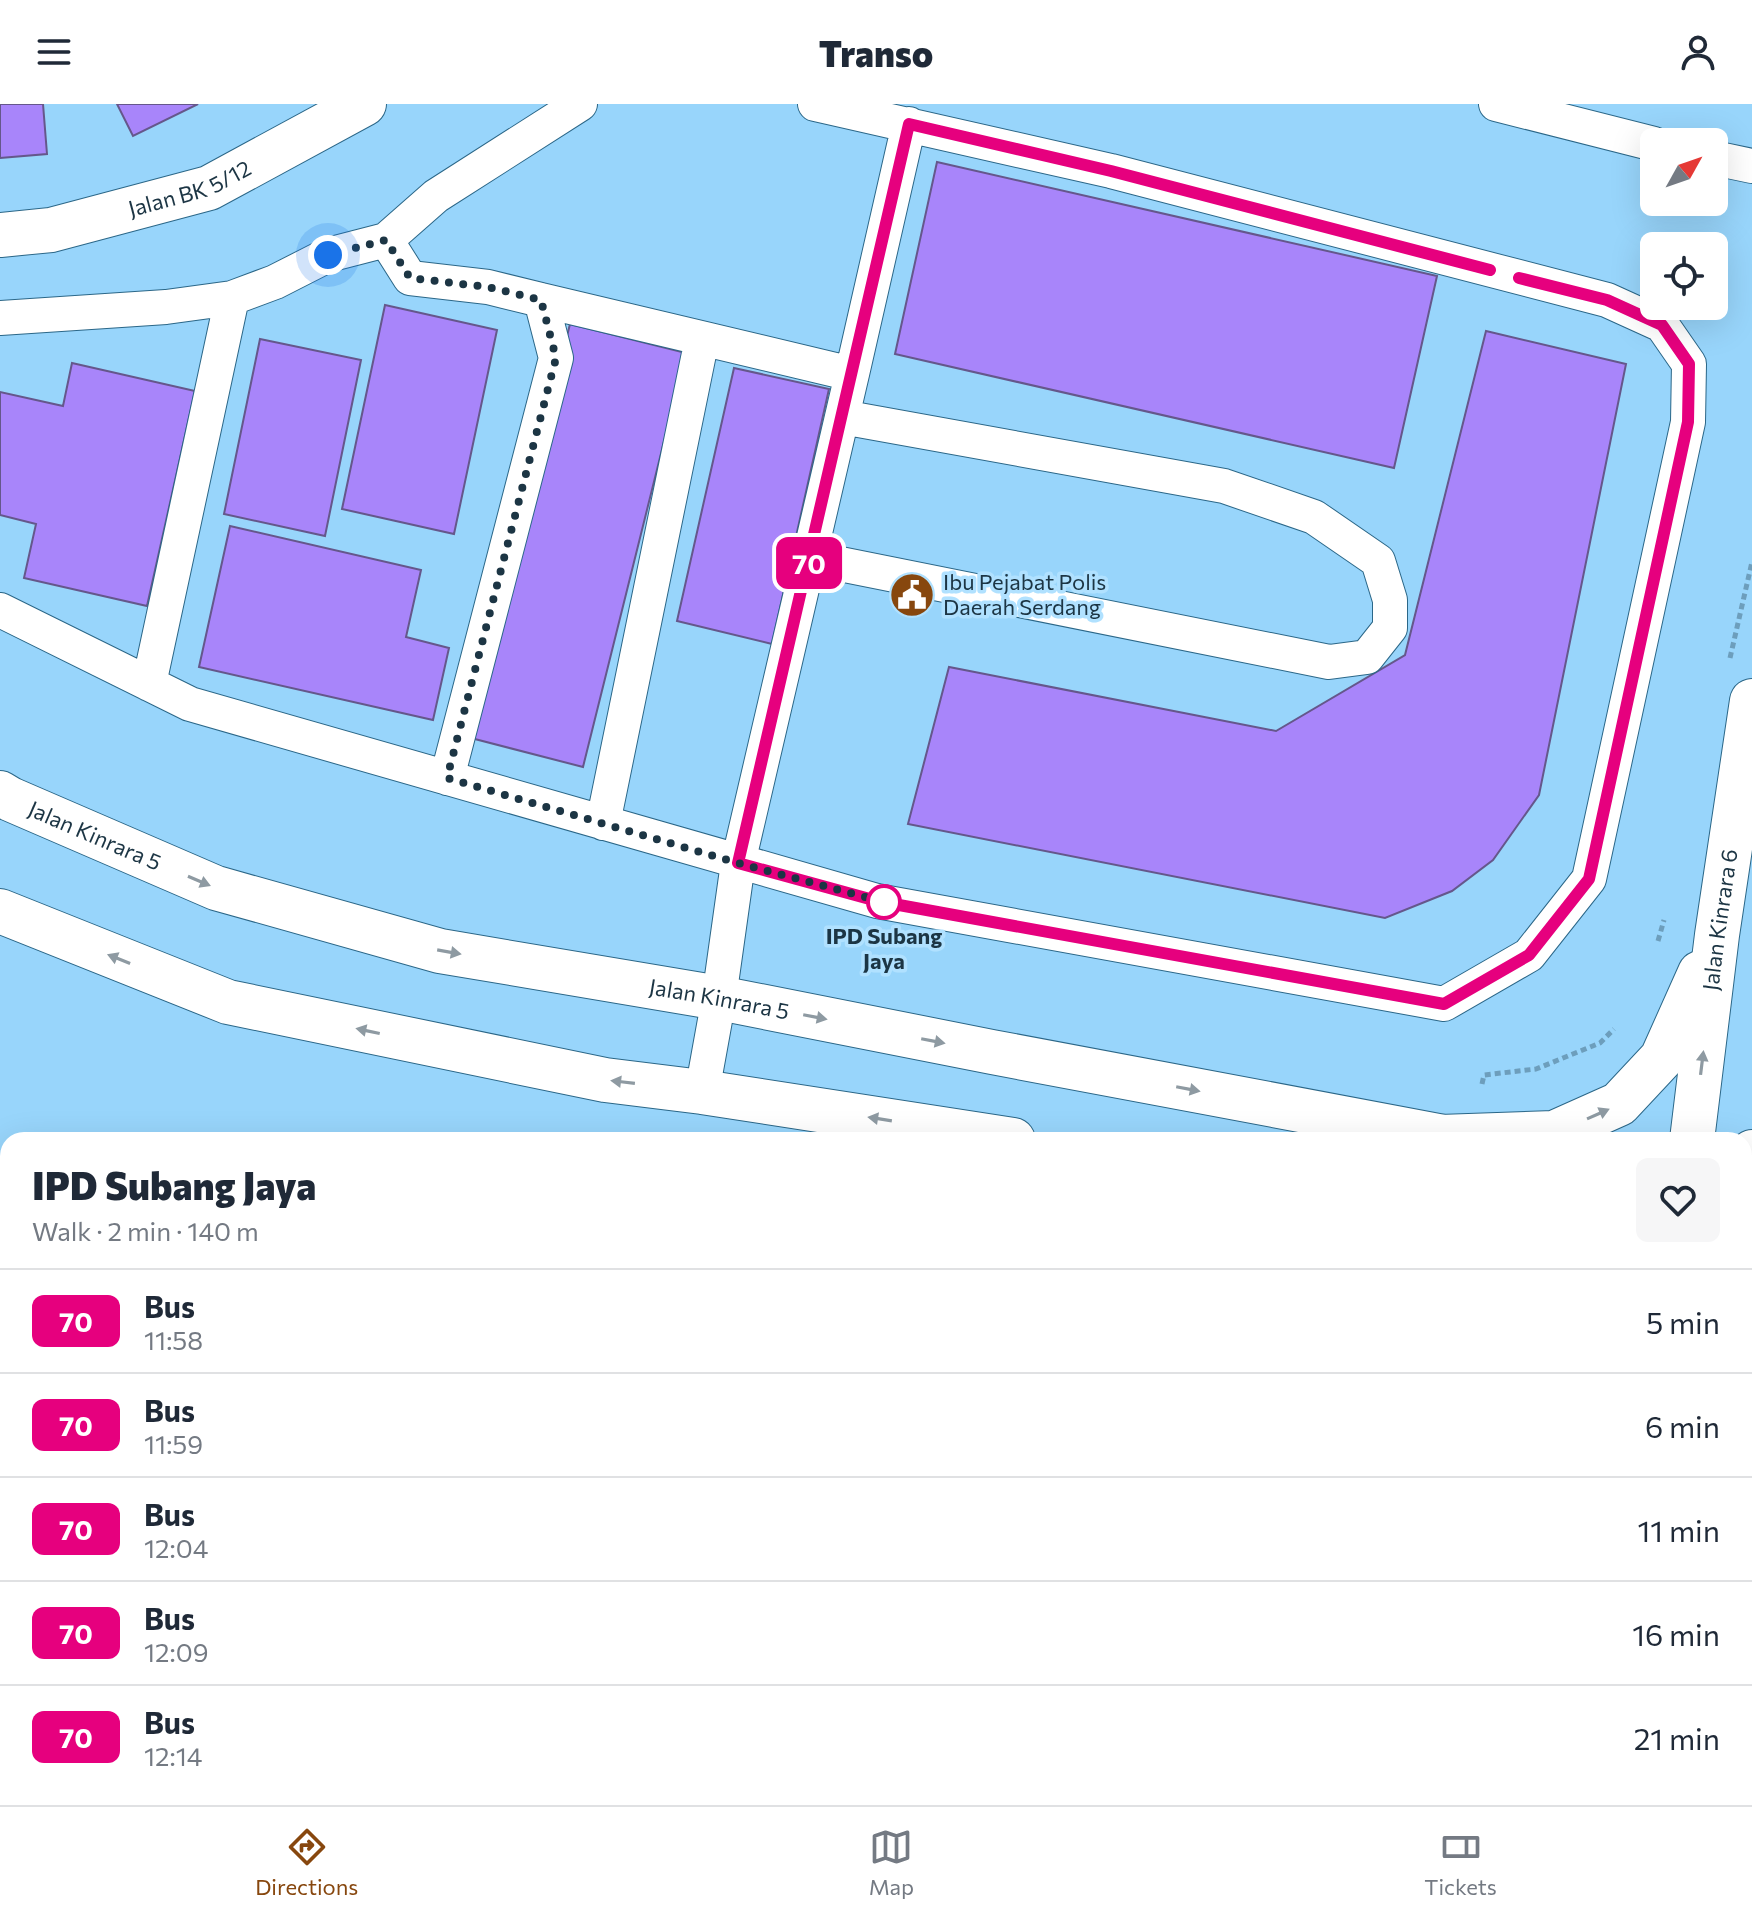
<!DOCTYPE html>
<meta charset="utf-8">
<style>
:root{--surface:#fff;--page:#f6f6f7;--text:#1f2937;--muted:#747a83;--line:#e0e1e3;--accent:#87470e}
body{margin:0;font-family:Commissioner,sans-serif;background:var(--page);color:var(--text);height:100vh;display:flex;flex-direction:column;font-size:30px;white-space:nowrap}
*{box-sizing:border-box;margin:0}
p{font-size:26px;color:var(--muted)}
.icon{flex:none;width:44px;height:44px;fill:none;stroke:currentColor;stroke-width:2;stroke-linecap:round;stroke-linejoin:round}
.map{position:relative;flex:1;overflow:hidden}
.sheet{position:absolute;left:0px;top:1028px;width:1752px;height:674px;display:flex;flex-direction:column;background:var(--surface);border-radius:24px 24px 0 0;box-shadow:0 8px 32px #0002}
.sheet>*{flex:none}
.badge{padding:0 16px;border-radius:12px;font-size:28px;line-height:52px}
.needle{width:52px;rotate:50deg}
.fabs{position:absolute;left:1640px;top:24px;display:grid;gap:16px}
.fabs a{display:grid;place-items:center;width:88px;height:88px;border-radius:12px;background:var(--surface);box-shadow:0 8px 32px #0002;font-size:40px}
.you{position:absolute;width:40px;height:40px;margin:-20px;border:6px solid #fff;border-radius:50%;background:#1a73e8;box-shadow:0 0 0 12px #1a73e833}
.map>.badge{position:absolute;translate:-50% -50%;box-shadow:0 0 0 4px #fff}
.round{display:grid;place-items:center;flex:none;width:84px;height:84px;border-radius:12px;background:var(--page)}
.summary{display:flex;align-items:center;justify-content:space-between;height:136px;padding:0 32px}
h1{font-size:38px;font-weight:800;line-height:60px}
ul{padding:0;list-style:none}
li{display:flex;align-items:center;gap:24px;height:104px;padding:0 32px;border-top:2px solid var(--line)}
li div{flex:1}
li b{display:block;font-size:30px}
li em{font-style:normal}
li .badge{min-width:88px;font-weight:700;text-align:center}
header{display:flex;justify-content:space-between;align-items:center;height:104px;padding:0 32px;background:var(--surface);font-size:36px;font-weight:800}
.menu{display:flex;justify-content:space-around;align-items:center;height:112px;border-top:2px solid var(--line);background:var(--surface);font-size:22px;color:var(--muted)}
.menu a{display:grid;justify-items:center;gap:4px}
.menu .current{color:var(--accent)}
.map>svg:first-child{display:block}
</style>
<header><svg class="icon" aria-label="menu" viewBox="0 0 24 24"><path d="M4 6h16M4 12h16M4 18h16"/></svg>Transo<svg class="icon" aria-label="person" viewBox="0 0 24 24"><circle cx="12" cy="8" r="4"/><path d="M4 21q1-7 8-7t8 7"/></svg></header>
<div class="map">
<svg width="1752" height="1701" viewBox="0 0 1752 1701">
<rect width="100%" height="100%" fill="#98d5fb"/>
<path fill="#a885fa" stroke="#65578b" stroke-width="2" d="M0,0H43L47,50L0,54Z
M117,0H198L133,32Z
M937,58L1437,172L1394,364L895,250Z
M385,201L497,226L454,430L342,405Z
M570,220L686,249L583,663L467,633Z
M1486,227L1626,260L1539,691L1493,756L1452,787L1385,814L908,720L949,563L1276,627L1405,551Z
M260,235L361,256L325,432L224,410Z
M72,259L195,287L147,502L24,474L36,420L0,411V288L63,302Z
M734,264L829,285L772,540L677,517Z
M230,422L421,466L406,533L449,544L433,616L199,563Z"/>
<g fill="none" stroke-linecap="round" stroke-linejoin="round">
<g stroke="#2b6788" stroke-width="36">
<path id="lane" d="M1496,0L1654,40
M1714,54L1752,62
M541,196L852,270L909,20
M0,214L166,203L232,194L275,178L328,151L386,136
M810,454L1329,558L1367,553L1390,524V496L1378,457L1314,413L1224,382L842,313
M0,506L190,600L877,797L1444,900L1529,851L1589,775L1688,318L1689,260L1662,221L1607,196L1111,67L815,0
M149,580L232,194
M447,674L556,254L541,196L488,183L410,174L386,136L436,92L580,0
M603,719L702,235
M702,988L719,894L738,759L852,270"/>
</g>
<g stroke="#2b6788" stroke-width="46">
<g id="street">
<path id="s1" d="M0,131L51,126L209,84L364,0"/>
</g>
</g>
<g stroke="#2b6788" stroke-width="46">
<g id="secondary">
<path id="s2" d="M0,689L10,695L216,784L440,847L719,894L992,948L1460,1036"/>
<path d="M0,807L228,898L605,976L702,988L1013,1036"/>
<path d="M1440,1033L1554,1029L1619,1000L1662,954L1700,869"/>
<path id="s3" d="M1692,1036L1717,831L1752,597"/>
<path d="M1744,1063L1752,1048"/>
<path d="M1740,1694L1741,1701"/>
<path d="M1618,1701V1694"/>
</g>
</g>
<path stroke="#6d9ebc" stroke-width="5" stroke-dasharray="6 4" stroke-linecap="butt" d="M1730,554L1752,458
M1658,837L1664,816
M1482,980L1484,971L1536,965L1600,939L1614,925"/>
<use href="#lane" stroke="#fff" stroke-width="34"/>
<use href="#street" stroke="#fff" stroke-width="44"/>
<use href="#secondary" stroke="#fff" stroke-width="44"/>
</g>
<defs><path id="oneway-solid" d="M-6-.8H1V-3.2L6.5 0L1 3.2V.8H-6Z" transform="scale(2)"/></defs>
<g fill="#8e9aa2">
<use href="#oneway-solid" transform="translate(199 777) rotate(23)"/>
<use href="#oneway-solid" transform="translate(449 848) rotate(10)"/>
<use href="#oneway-solid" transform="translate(119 855) rotate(-158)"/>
<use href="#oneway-solid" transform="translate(815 913) rotate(11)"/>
<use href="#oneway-solid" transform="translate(368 927) rotate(-168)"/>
<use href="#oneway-solid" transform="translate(933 937) rotate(11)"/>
<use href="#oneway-solid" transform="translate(1702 959) rotate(-83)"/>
<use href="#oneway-solid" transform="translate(623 978) rotate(-173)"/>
<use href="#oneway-solid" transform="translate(1188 985) rotate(11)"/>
<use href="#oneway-solid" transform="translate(1598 1010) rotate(-24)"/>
<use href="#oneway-solid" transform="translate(880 1015) rotate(-171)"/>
</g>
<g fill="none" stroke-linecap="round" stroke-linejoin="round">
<g stroke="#fff" stroke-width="18">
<path id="line" d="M1490,166L1111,67L909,20L738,759L877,797L1444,900L1529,851L1589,775L1688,318L1689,260L1662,221L1607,196L1519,174"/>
</g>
<use href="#line" stroke="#e6007e" stroke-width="12"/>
<path stroke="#1c3544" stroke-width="8" stroke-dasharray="0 14.4" d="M328,151L386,136L410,174L488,183L541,196L556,254L447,674L738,759L884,798"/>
</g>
<defs>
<g id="civic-disc" transform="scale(2.3)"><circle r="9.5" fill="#87470e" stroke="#b0e1ff"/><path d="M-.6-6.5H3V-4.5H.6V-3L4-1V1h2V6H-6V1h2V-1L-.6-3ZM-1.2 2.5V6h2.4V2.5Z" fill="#fff"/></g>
</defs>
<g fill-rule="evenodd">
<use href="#civic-disc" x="912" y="491"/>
</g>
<circle fill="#fff" stroke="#e6007e" stroke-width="4" cx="884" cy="798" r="16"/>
<g text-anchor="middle" stroke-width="7" stroke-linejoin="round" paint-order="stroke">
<g font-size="22" fill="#1c3544" stroke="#b0e1ff">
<text dy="8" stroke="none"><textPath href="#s1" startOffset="196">Jalan BK 5/12</textPath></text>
<text dy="8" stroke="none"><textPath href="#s2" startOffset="104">Jalan Kinrara 5</textPath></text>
<text dy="8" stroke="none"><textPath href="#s3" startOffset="222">Jalan Kinrara 6</textPath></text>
<text dy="8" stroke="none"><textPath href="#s2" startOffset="752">Jalan Kinrara 5</textPath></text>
</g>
<g font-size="22" fill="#1c3544" stroke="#b0e1ff" text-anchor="start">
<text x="943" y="486">Ibu Pejabat Polis<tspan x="943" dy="25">Daerah Serdang</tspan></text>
</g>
<g font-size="22" font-weight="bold" fill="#1c3544" stroke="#b0e1ff">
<text x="884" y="840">IPD Subang<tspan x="884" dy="25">Jaya</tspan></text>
</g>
</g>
</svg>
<div class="fabs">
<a><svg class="needle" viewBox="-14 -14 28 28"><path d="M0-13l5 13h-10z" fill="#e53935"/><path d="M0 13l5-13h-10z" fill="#747a83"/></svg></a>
<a><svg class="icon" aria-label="locate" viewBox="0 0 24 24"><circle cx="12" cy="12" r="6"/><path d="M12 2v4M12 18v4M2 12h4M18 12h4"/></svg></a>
</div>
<div class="you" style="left:328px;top:151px"></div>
<b class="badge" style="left:809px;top:459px;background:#e6007e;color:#fff">70</b>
<section class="sheet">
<div class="summary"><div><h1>IPD Subang Jaya</h1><p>Walk · 2 min · 140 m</p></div><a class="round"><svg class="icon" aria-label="heart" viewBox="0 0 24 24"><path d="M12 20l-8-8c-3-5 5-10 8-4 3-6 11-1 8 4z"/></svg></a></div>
<ul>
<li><span class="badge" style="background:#e6007e;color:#fff">70</span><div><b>Bus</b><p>11:58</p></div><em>5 min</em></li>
<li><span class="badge" style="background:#e6007e;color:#fff">70</span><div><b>Bus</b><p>11:59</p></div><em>6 min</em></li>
<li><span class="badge" style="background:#e6007e;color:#fff">70</span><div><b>Bus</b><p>12:04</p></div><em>11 min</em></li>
<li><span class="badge" style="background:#e6007e;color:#fff">70</span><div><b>Bus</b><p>12:09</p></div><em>16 min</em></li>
<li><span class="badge" style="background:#e6007e;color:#fff">70</span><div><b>Bus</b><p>12:14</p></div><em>21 min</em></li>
</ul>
</section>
</div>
<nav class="menu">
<a class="current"><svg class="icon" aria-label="directions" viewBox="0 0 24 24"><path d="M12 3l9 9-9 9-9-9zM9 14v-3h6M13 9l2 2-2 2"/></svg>Directions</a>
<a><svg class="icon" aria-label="map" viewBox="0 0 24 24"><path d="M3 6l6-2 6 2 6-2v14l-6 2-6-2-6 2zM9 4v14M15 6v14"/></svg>Map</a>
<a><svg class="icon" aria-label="tickets" viewBox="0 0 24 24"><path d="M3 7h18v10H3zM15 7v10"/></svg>Tickets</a>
</nav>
